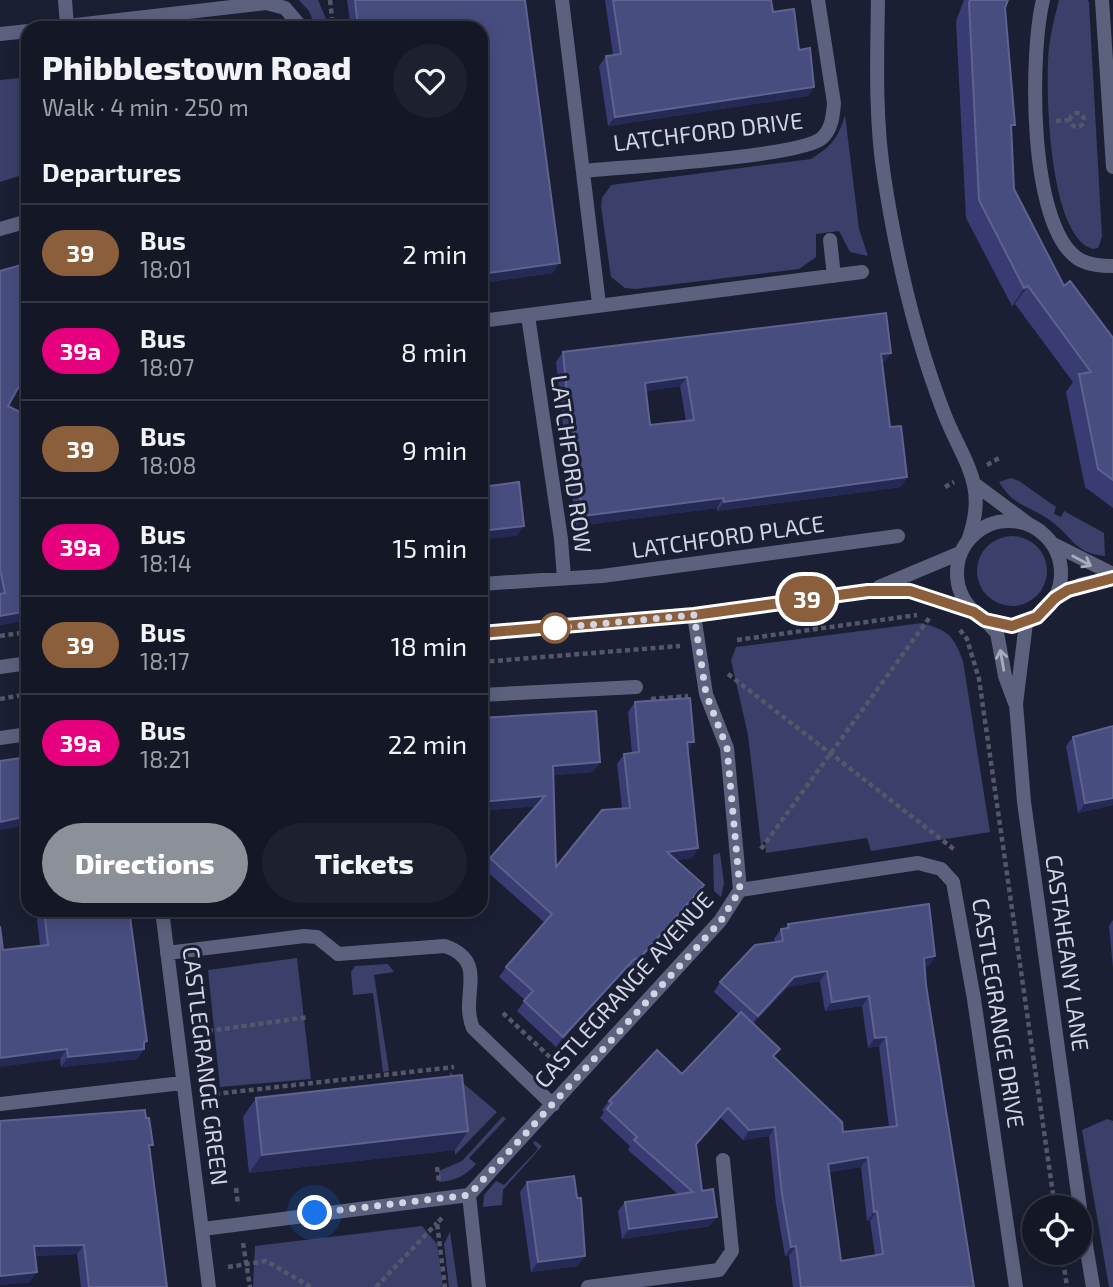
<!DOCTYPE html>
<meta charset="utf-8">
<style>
:root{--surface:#141726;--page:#1d202e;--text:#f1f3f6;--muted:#9d9fa7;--line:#333643;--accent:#8c9099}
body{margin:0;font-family:"Exo 2",sans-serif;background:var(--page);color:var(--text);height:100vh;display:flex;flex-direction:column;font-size:26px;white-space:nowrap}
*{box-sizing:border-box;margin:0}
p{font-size:23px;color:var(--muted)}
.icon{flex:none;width:38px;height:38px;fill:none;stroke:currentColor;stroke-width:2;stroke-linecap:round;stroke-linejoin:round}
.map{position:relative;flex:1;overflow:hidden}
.drawer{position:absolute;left:21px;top:21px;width:467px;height:896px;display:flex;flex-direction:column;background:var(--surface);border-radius:21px;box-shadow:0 4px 18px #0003,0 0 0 2px var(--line)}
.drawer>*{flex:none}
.badge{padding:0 14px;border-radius:23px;font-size:24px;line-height:46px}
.tools{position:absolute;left:1022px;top:1195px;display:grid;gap:14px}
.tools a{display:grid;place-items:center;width:70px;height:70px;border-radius:50%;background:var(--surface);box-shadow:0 4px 18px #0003,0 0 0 2px var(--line);font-size:35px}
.you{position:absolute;width:35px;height:35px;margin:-18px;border:5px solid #fff;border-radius:50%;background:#1a73e8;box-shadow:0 0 0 10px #1a73e833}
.map>.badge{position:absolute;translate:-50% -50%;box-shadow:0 0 0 4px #fff}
h2{padding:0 21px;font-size:26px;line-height:63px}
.round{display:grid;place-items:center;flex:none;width:74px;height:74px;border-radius:37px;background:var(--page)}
.summary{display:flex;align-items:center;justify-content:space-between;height:119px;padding:0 21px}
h1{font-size:33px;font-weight:800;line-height:52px}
.cta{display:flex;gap:14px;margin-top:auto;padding:14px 21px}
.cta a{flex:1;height:80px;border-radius:42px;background:var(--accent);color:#fff;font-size:28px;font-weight:800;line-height:80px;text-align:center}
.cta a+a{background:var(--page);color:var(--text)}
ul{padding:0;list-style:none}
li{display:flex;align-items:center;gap:21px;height:98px;padding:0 21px;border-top:2px solid var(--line)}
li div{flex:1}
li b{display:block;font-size:26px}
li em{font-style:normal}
li .badge{min-width:77px;font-weight:700;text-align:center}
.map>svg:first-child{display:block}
</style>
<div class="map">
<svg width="1113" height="1287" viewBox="0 0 1113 1287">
<rect width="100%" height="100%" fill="#1b1f33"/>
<path fill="#3a4069" d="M299,0H318L330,28H316L309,11Z
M1059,0H1088L1089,3L1102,237L1098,248L1093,249C1048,237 1045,86 1049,47C1051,31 1055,16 1059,0Z
M28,77V173L0,182V80Z
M845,115L859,229L868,256L850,252L839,231L816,234V257L799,269L636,289L625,288L611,277L601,206L602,198L611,185L811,159C831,147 839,137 845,115Z
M1011,478L1019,481L1056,507L1054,514L1061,517L1064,511L1104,533L1105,556C1074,553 1073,537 1051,521C1029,505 1015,508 999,482Z
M977 571a35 35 0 1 1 70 0a35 35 0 1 1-70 0Z
M922,623C949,631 953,635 963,661L990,832L871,851L867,838L766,853L765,841L761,845L748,735L731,660L736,647Z
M720,853L724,883L721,897L714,891L713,855Z
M297,958L311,1079L220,1087L208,970Z
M388,964L394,972L374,975L389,1071L383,1072L373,993L353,995L351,972L355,966Z
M450,1072L497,1112L455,1155Z
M503,1116L506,1119L469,1158L476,1164C465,1176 455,1181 439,1182V1171L462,1161Z
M1107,1119L1113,1121V1287H1109L1082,1130Z
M535,1141L542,1146L503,1190L502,1205L483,1207L484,1195L496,1181L504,1185L538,1149L533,1143Z
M422,1226L437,1244L443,1287H253L255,1246Z
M450,1232L458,1287H449L444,1244Z"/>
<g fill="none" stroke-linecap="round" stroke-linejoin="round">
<path stroke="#54576a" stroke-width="4.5" stroke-dasharray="5 3.5" stroke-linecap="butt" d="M330,0L332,18
M1070 120a7 7 0 1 1 14 0a7 7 0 1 1-14 0Z
M1056,121L1069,120
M987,465L1001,457
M945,487L954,482
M960,630L967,639L979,679L1055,1208
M0,636L28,632
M737,640L917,615
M481,662L680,646
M728,674L955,850
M0,699L28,694
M651,699L688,696
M761,849L930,617
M503,1013L555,1062
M208,1031L309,1017
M215,1094L454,1067
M437,1167L439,1181
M236,1188L238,1205
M442,1218L437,1223L445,1287
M243,1243L250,1287
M1062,1253L1067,1287
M228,1267L266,1261L311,1287
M376,1287L437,1223"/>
<path stroke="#5c627e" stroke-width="14" d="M65,0L67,26
M562,0L599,304
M878,0C877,58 875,119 884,176C896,255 915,338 944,413C963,462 988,483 969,538
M1043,0C1030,53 1028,223 1077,258C1087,265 1101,266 1113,266
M1102,0L1113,167
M50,28L266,3L285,8L302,28
M0,34L28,31
M583,171C622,167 801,157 822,138C832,129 833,115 834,103L818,0
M0,229L28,221
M830,240L834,276
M528,316L561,539L564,578
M481,321L862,272
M976,485L1030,525
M481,584L602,576L898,536
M985,620L997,633L1005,676L1015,703
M1026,623L1016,704L1024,802L1080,1208
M481,695L636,687
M0,738L28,734
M740,890L918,863L941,869L953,882L974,999L1016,1287
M162,910L209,1287
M167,953L304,936L317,937L338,954L445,946C490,962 459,995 473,1028L553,1105
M0,1104L182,1083
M1080,1209L1093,1287
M203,1229L469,1195
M479,1287L469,1195L720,921L740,890L727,748L706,694L694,615
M588,1287L719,1270L732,1251L723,1160"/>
<path stroke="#5c627e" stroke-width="14" d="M957 573a52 52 0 1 1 104 0a52 52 0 1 1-104 0Z
M1053,544L1113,574
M879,587L960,553
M1055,598L1082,584L1113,578
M481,633L694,615L868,591H910L973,612
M0,667L28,663"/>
</g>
<path fill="#383c73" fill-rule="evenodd" d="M347,0H525L553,273L481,283V28H351Z
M605,0H771L773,12L799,50L814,87L808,96L608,126L599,66L606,56L613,55Z
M964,0H1008L1005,8L1014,189L1064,286L1113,338V508L1085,487L1066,392L1073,382L1015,304L1012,306L966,218L956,21Z
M0,271L8,406L28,416V620L0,625Z
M563,352L885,362H882L890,427L907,477L901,487L717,511V508L576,526L571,486L573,482L566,436H564L556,362ZM680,386L686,421L650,425L646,391Z
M635,702L688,751L698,848L692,858L676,860L704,885L697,895L631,970L628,967L556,1047L517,1011L525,1000L499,977L506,967L545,923L483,868L490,858L536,806L481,811V718L600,762L593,772L554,775L556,867L622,808L617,764L624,754L632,753L628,712Z
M1113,726V805L1078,813L1066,746L1073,737Z
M36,910H130L147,1041L144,1046V1049L137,1059L61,1067L60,1059L3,950L40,946Z
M1113,920V968L1109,926Z
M788,924L935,956L929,966H924L926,985L974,1287H793L789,1256H785L776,1204L769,1136L743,1140L721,1118L696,1146L702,1191L710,1226L622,1239L618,1211L625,1202L678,1194L628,1150L630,1146L600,1118L604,1112L602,1110L609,1101L682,1074L738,1014L714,992L720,982L775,942L774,939L781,929L785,928ZM820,981L825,1011L862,1006L868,1048L879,1046L889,1127L843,1132L774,1057L780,1049L753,1024L788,987ZM861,1167L867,1221H870L875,1255L841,1261L829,1172Z
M256,1098L468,1131L455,1150L249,1173L243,1117Z
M150,1149L167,1287H81L77,1254L35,1256L30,1282L0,1285Z
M527,1182L578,1266L531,1272L520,1192Z"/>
<path fill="#252a55" d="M814,87L808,96L608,126L615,117Z
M560,263L553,273L481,283V274Z
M1028,286L1015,304L1012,306L1024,288Z
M891,353L885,362L875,363L881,354Z
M687,377L680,386L638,392L645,383Z
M573,426L566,436H564L570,427Z
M907,477L901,487L717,511L724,502Z
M723,498L717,508L576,526L583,516Z
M524,526L517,536L481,540V531Z
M28,611V620L0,625V616Z
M687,742H694L687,752Z
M600,762L593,772L547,776L553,766Z
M545,796L538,806L481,811V802Z
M1113,798V805L1078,813L1085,803Z
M28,816V825L0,830V822Z
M698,848L692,858L661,862L667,852Z
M704,885L697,895L631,970L638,960Z
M935,956L929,966L917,967L924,958Z
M635,958L628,967L556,1047L563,1037Z
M827,971L820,981L788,987L751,1026L758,1016L794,977Z
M869,996L862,1006L825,1011L832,1002Z
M886,1037L879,1046L868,1048L875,1038Z
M147,1041L141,1050L144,1049L137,1059L61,1067L68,1057Z
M67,1049L60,1059L0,1067V1058Z
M728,1108L721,1118L689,1154L696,1144Z
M775,1127L769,1136L743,1140L749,1130Z
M468,1131L455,1150L249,1173L262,1155Z
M868,1157L861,1167L821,1173L828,1164Z
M877,1211L870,1221H867L874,1212Z
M717,1217L710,1226L622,1239L629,1229Z
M84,1245L77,1254L27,1256L34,1246Z
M796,1246L789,1256H785L791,1247Z
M585,1256L578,1266L531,1272L538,1262Z
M37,1272L30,1282L0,1285V1276Z"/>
<path fill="#484d7f" stroke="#5e628f" stroke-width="2" fill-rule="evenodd" d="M355,0H525L560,263L481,274V28H358Z
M613,0H771L773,12L794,9L799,50L810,48L814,87L615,117L606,56L621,54Z
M970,0H1008L1005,8L1015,125H1011L1014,189L1064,286L1070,281L1113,338V480L1098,469L1079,374L1091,372L1028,286L1024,288L979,200L969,3Z
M28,263V370L8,406L28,416V611L0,616V594L5,593L0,569V271Z
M886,313L891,353L881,354L890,427L901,426L907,477L724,502L723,498L583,516L577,476H580L573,426L570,427L563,352ZM687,377L694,420L650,425L645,383Z
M481,458H486L489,486L519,482L524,526L481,531Z
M690,698L694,742H687L698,848L667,852L704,885L638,960L635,958L563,1037L524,1001L533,991L506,967L552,914L490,858L545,796L481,802V718L596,711L600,762L553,766L556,867L602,810L630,808L624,754L639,752L635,702Z
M1113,726V798L1085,803L1073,737Z
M28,757V816L0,822V761Z
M929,904L935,956L924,958L926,985L974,1287H801L796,1246L791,1247L782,1194L775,1127L749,1130L728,1108L696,1144L702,1191L713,1189L717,1217L629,1229L625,1202L693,1192L634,1140L637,1137L607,1109L612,1103L609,1101L657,1050L682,1074L741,1012L780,1049L773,1056L842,1122L843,1132L897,1126L886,1037L875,1038L869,996L832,1002L827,971L794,977L758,1016L720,982L755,945L783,941L781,929L789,928L788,924ZM868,1157L874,1212L877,1211L883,1254L841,1261L828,1164Z
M44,910H129L147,1041L144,1042V1049L68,1057L67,1049L0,1058V926L3,950L48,945Z
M462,1075L468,1131L262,1155L256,1098Z
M145,1110L146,1118H149L153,1145H149L167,1287H89L84,1245L34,1246L37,1272L0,1276V1121Z
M574,1176L577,1198H581L585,1256L538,1262L527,1182Z"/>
<defs><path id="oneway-shaft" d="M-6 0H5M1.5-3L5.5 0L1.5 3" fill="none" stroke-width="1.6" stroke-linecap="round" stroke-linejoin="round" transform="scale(1.75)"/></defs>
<g stroke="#a8acbf">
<use href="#oneway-shaft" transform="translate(1082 561) rotate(28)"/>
<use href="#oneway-shaft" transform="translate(1002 660) rotate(-100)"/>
</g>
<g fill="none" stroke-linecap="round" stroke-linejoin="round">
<g stroke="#fff" stroke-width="16">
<path id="line" d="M481,633L694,615L868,591H910L974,612L985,620L1012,626L1037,617L1055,598L1068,590L1113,578"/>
</g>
<use href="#line" stroke="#8b5e3c" stroke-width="10"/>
<path stroke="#d1d4e2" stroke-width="7" stroke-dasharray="0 12.6" d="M315,1213L469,1195L720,922L740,890L727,748L706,694L694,615L544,629L555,628"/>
</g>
<circle fill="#fff" stroke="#8b5e3c" stroke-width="3.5" cx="555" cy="628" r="14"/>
<g text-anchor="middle" stroke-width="6" stroke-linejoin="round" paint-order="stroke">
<g font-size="23" fill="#d1d4e2" stroke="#1b1f33">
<text transform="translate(708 132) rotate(-7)" y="8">LATCHFORD DRIVE</text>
<text transform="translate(571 464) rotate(82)" y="8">LATCHFORD ROW</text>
<text transform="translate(728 537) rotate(-8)" y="8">LATCHFORD PLACE</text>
<text transform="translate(1067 953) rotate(82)" y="8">CASTAHEANY LANE</text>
<text transform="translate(624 990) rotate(-48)" y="8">CASTLEGRANGE AVENUE</text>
<text transform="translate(998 1013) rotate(81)" y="8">CASTLEGRANGE DRIVE</text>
<text transform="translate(205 1066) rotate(83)" y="8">CASTLEGRANGE GREEN</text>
</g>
</g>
</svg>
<div class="tools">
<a><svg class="icon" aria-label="locate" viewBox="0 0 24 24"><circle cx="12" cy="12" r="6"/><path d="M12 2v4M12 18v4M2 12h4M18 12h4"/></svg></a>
</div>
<div class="you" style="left:315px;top:1213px"></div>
<b class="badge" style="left:807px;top:599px;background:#8b5e3c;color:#fff">39</b>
<section class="drawer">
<div class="summary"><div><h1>Phibblestown Road</h1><p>Walk · 4 min · 250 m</p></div><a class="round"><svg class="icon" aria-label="heart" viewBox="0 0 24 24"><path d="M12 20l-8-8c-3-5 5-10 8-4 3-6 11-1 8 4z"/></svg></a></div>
<h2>Departures</h2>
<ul>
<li><span class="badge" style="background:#8b5e3c;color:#fff">39</span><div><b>Bus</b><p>18:01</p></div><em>2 min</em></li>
<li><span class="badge" style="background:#e6007e;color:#fff">39a</span><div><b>Bus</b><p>18:07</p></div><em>8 min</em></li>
<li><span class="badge" style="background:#8b5e3c;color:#fff">39</span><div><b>Bus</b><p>18:08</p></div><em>9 min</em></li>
<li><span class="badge" style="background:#e6007e;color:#fff">39a</span><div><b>Bus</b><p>18:14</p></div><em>15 min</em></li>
<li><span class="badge" style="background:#8b5e3c;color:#fff">39</span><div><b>Bus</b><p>18:17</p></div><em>18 min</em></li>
<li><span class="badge" style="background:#e6007e;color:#fff">39a</span><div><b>Bus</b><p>18:21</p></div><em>22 min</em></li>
</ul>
<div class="cta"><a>Directions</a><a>Tickets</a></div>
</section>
</div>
